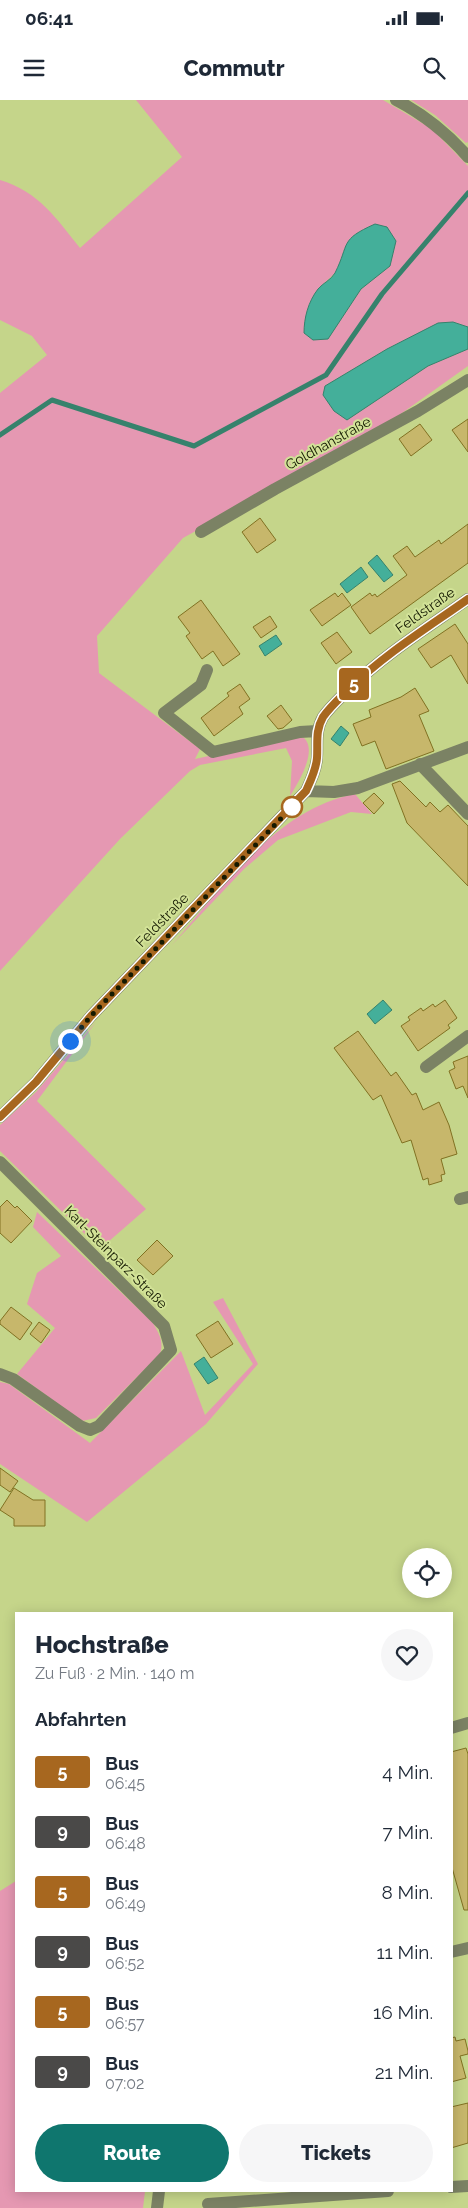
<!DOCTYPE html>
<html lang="de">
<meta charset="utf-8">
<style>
:root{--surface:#fff;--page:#f6f6f7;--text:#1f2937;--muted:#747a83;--accent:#0f766e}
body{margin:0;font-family:Raleway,sans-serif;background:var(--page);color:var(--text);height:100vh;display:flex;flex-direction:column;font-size:19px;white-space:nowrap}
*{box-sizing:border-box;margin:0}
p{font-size:16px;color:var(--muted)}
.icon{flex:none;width:28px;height:28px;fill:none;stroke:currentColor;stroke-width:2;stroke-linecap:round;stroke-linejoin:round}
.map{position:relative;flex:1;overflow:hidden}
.sheet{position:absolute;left:15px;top:1512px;width:438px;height:580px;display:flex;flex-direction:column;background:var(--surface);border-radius:0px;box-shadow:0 2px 12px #0003}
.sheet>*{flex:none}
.badge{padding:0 10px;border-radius:4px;font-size:18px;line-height:32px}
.tools{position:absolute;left:402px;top:1448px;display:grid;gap:10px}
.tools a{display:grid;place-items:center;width:50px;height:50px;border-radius:50%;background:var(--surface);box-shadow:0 2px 12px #0003;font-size:25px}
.you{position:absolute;width:25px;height:25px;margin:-12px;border:4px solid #fff;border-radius:50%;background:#1a73e8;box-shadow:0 0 0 8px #1a73e833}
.map>.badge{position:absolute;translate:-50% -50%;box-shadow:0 0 0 2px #fff}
h2{padding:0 20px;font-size:19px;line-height:45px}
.round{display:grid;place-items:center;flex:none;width:52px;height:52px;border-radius:26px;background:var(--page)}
.headline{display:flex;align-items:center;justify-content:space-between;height:85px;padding:0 20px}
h1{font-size:24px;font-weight:800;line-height:38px}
.button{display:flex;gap:10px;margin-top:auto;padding:10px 20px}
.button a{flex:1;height:58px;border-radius:30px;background:var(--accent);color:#fff;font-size:20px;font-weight:800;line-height:58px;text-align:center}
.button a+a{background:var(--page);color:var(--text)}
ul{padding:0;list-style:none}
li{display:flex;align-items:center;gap:15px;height:60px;padding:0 20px}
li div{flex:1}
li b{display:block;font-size:19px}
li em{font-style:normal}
li .badge{min-width:55px;font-weight:700;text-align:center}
.status{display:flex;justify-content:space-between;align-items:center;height:35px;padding:0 25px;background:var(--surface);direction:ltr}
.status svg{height:14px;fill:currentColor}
header{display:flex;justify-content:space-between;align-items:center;height:65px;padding:0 20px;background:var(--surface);font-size:22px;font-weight:800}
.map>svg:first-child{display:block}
</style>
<div class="status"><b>06:41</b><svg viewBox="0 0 49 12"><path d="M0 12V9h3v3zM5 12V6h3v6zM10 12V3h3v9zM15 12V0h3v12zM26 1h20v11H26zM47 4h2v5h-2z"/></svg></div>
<header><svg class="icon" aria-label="menu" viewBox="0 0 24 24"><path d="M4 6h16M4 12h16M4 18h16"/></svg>Commutr<svg class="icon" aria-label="search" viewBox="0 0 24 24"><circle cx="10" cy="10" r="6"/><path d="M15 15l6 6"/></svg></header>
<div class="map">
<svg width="468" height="2108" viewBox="0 0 468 2108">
<rect width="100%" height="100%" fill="#c5d58a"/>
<path fill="#e598b2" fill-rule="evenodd" d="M136,0H383L432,29L468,66V227L453,222L404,241L387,249L325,286L347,320L428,266L468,249V266L381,328L183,438L97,536L99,573L200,649L195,659L297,637L304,638C318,651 298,683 290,696L292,661L286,648L200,665L190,671L120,739L0,871V293L47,255L32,236L0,220V80C38,91 57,119 80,148L182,57ZM390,166L361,189L328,239L318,189L334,174Z
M411,0H468V42L466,43L435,15Z
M355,694L372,714L351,712L278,740L244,769L172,845C222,788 276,709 355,694Z
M96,922L37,1001L146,1109L100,1149L0,1051V1025L36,992Z
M37,1112L153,1223C159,1234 164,1241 160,1254L96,1318L82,1321L17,1274L55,1228L27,1204L37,1173L61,1156L33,1127Z
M223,1198L258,1264L206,1324L87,1422L0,1364V1282L9,1284L90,1343L181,1251L205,1315L253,1264L213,1202Z
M16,1781V2091H145L143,2108H0V1791Z"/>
<path fill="#44af9a" stroke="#36826c" d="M375,124L387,127L396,141L390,166L361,189L328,239L313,240L304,233C304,218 308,202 318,189C323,183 331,180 335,173C350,143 339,140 375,124Z
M453,222L468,227V249L428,266L347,320L334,311L323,295L325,286L387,249L438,223Z
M377,455L393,475L384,482L368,463Z
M361,467L368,477L347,493L340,484Z
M276,535L282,544L265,556L259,546Z
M341,626L349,633L340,646L331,639Z
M383,900L392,910L375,924L367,914Z
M204,1257L218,1278L208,1284L194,1264Z"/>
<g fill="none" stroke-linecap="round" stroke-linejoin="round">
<path stroke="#36826c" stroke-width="5" d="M0,335L52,300L194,346L326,275L382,194L468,93"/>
</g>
<path fill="#c7b76b" stroke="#817122" d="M468,319V352L452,330Z
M420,324L432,340L411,356L399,339Z
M260,418L276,440L257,453L242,432Z
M468,424V463L370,534L351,507L370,493L372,496L375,494L377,497L407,475L393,456L407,446L415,457L439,440L441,444Z
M335,493L338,497L342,493L351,505L322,526L310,510Z
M201,500L240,554L223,566L213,551L202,559L186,536L190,533L178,517Z
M270,516L277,527L261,538L253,527Z
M455,524L468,544V584L451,555L431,568L418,549Z
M337,532L352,552L336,564L321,543Z
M240,584L250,599L239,607L243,614L214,636L201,618L229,596L227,593Z
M415,588L429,611L419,615L434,651L386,669L375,641L362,646L353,624L371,617L369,610L401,597Z
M281,605L292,620L283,628L278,629L267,616Z
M400,681L426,707L430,702L440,712L448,705L468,726V786L407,723L392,684Z
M374,693L384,703L374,714L363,703Z
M445,900L457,918L448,925L450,928L418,951L401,926L410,920L408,917L421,908L423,911L433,904L435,907Z
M358,931L391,976L396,972L412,995L416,993L423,1010L439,1002L449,1025L457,1054L441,1059L445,1074L441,1075L442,1081L429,1085L428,1078L423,1080L411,1040L402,1043L381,995L373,1000L334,948Z
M468,956V998L463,986L456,989L449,971L455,968L453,962Z
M7,1100L15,1108L17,1106L32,1121L11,1143L0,1133V1107Z
M157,1140L173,1156L153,1175L137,1160Z
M11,1207L32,1223L20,1240L0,1224V1221Z
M218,1221L233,1244L211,1258L196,1235Z
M39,1222L50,1230L41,1243L30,1234Z
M0,1368L18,1381L10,1392L0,1385Z
M14,1388L33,1400H45V1426H14V1419L0,1410Z
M466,1648L468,1654V1810H464L451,1764V1652Z
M455,1937L456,1941L465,1939L468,1951V1954L460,1956L466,1978L451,1982V1938Z
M468,2003V2043L451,2048V2007Z"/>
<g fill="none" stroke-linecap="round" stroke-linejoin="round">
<path stroke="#7b8264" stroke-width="12" d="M396,0C425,15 447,33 468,57
M201,432L275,389L418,311L468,280
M207,570L201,585L164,613L213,652L300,632L317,631
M420,664L468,714
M306,691L334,692L358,688L468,647
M426,967L468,936
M0,1017L36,982L91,916L306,691C311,680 316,670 317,658C318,643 315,631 323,617C330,607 340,598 349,589C385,554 427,528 468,499
M0,1062L164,1226L171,1250L99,1326L90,1330L80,1326L13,1279L0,1274
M460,1099L468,1097
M451,1628L468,1623
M451,1852L468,1848
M451,2087L468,2086
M208,2104L388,2091
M157,2108L159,2091"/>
</g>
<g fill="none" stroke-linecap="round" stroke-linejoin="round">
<g stroke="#fff" stroke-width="11">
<path id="line" d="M0,1017L36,982L91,916L306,691C311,680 316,670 317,658C318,643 315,631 323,617C330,607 340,598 349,589C385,554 427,528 468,499"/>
</g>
<use href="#line" stroke="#a7671f" stroke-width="8"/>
<path stroke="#141900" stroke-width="5" stroke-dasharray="0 9" d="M70,941L91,916L292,707"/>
</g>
<circle fill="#fff" stroke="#a7671f" stroke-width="2.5" cx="292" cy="707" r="10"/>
<g text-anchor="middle" stroke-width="4" stroke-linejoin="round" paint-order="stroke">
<g font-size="14" fill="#141900" stroke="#d2e297">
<text transform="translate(328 343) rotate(-29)" y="5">Goldhanstraße</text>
<text transform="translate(425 510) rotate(-35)" y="5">Feldstraße</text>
<text transform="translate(162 820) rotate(-46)" y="5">Feldstraße</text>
<text transform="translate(116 1157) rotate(45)" y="5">Karl-Steinparz-Straße</text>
</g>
</g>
</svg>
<div class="tools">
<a><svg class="icon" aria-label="locate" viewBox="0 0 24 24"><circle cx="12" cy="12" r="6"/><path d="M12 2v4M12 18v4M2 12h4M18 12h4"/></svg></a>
</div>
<div class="you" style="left:70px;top:941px"></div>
<b class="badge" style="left:354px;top:584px;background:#a7671f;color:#fff">5</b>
<section class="sheet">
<div class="headline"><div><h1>Hochstraße</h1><p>Zu Fuß · 2 Min. · 140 m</p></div><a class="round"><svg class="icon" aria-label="heart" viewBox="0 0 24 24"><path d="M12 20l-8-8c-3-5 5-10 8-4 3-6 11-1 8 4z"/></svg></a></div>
<h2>Abfahrten</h2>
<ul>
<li><span class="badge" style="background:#a7671f;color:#fff">5</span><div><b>Bus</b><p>06:45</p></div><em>4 Min.</em></li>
<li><span class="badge" style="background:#4a4948;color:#fff">9</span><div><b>Bus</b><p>06:48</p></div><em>7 Min.</em></li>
<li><span class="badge" style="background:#a7671f;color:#fff">5</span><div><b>Bus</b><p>06:49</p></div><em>8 Min.</em></li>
<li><span class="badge" style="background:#4a4948;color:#fff">9</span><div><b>Bus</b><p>06:52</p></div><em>11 Min.</em></li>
<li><span class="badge" style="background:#a7671f;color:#fff">5</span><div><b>Bus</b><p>06:57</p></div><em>16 Min.</em></li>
<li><span class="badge" style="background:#4a4948;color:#fff">9</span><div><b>Bus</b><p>07:02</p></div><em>21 Min.</em></li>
</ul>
<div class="button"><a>Route</a><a>Tickets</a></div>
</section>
</div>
